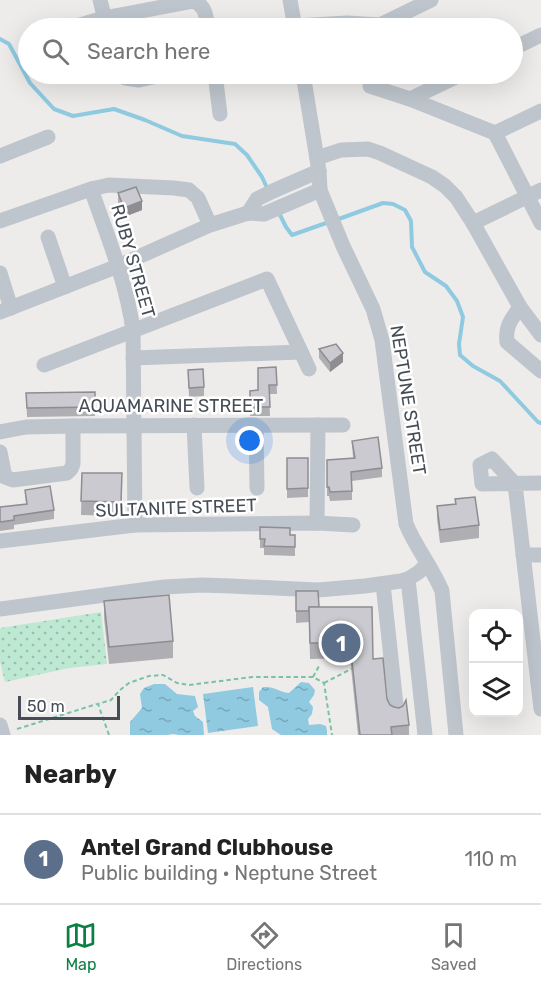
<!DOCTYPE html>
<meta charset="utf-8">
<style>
:root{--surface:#fff;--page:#f6f6f6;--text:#222;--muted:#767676;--line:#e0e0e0;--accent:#0b8043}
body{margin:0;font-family:Rubik,sans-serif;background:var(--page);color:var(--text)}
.controls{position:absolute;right:18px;bottom:18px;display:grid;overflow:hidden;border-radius:12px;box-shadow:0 6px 24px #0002}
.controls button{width:54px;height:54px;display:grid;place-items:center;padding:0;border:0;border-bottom:2px solid var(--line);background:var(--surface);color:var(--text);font:30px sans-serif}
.scale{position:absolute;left:18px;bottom:15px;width:102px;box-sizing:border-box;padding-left:6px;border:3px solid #464d56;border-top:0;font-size:16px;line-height:21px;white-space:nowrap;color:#464d56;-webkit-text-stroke:4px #fff;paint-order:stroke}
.you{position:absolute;left:250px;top:441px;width:21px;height:21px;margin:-15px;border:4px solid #fff;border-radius:50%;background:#1a73e8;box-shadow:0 0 0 9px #1a73e833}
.badge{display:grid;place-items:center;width:39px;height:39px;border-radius:50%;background:var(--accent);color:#fff;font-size:20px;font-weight:700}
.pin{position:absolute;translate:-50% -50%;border:3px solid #fff;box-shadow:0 2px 6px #0006}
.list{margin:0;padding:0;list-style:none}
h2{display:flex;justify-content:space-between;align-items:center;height:78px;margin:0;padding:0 24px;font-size:26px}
h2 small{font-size:20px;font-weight:400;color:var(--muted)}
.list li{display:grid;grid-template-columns:39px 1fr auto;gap:18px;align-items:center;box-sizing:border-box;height:90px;padding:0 24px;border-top:2px solid var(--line)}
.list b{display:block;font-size:22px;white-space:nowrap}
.list p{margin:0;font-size:20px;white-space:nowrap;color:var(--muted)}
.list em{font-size:20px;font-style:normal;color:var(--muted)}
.icon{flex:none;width:33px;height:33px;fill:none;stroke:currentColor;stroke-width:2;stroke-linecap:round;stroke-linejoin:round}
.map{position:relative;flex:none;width:541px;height:735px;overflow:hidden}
.search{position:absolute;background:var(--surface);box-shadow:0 6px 24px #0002;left:18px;right:18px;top:18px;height:66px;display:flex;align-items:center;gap:15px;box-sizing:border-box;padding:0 21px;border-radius:33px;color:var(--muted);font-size:22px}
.sheet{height:168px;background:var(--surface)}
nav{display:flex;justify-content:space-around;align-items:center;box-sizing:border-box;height:84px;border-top:2px solid var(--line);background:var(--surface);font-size:16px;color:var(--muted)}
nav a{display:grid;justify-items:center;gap:3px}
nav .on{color:var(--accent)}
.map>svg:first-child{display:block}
.grass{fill:url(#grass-dots)}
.water{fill:url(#water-ripples)}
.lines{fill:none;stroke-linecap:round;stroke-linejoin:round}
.stream{stroke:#8fcae1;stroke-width:4}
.path{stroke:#7ac2a4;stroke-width:2;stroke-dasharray:4.5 3;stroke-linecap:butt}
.minor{stroke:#bec5cc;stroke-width:15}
.wall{fill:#aeaeb3}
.shaded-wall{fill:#8d8d92}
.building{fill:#cacad0;stroke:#8d8d92;stroke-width:1.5}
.labels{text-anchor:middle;stroke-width:5;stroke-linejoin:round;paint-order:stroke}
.street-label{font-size:18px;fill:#464d56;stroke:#fff}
</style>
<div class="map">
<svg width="541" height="735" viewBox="0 0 541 735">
<defs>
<pattern id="grass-dots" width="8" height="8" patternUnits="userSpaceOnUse" patternTransform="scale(1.5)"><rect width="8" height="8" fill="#bde8d1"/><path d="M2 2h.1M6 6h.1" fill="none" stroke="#9bbeac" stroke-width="1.8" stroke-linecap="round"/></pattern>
<pattern id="water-ripples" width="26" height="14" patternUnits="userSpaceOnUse" patternTransform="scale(1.5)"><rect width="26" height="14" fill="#8fcae1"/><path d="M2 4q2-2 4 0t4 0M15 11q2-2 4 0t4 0" fill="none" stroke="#77a6b9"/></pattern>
</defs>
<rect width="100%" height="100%" fill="#eeeceb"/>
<!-- grass -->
<polygon class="grass" points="101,612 107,664 69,668 5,682 0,662 0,628"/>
<!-- water -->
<g class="water">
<path d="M301 682 309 683 315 690 314 695 309 702 313 707 312 714 308 719 309 725 320 724 326 726 327 731V735H281L272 729 268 707 259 700V692L263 687C275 686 279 692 289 693Z"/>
<polygon points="154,684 165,684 177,694 195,696 198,707 193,711 195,716 203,722 204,735 179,735 173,734 167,735 130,735 130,722 142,708 140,694 144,688"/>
<polygon points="253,687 258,726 208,733 203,694"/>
</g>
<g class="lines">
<!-- stream -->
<g class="stream">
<polyline points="0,39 9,44 30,83 54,109 73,116 114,109 145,120 182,136 235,144 247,155 262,177 268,190"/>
<polyline points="279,213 286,227 292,235 329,222"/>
<polyline points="336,220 383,203 393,204 405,210 411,221 412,247 425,272 446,286 457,301 463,317 459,344 460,355 473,366 500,381 538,422 541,423"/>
</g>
<!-- path -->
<g class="path">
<polyline points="313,677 319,666"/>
<polyline points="324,683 353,668"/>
<polyline points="17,729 97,704"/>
<polyline points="109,735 98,704 111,700 120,690 129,683 149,676 163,675 177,683 189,685 252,677 313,677 324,683 332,735"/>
</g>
<!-- minor -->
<g class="minor">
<polyline points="100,0 107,28"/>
<polyline points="290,0 295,28"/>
<polyline points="295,26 347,23 380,25"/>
<path d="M70 28 104 18 194 1C206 6 206 17 208 28"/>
<polyline points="375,28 380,25 431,0"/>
<polyline points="512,49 541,35"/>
<polyline points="122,74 125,78 139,80 167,74"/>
<polyline points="215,74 220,114"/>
<path d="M303 74 319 171 320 190 343 246 373 309 382 340 406 524C416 548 432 567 442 591L456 735"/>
<polyline points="370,86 410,99 495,133 541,223"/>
<polyline points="410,99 462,74"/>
<polyline points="495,133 541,111"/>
<polyline points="0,156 48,137"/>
<polyline points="317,158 341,150 368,149 380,153 432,177 445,186 456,197 473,223 520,307 541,335"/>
<path d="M91 189C107 235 127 283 133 331L135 525"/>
<polyline points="248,213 257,199 273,191 319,171"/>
<polyline points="0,221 91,189 109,185 174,188 189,190 198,198 210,225"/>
<polyline points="473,223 541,190"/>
<polyline points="48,237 65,287"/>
<polyline points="0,273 11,308"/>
<path d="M520 307C511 320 505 326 507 342L541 371"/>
<polyline points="0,312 118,266 210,225 248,213 264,214 320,190"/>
<polyline points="133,358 301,352"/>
<polyline points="44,365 267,279 309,369"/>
<polyline points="194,425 197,488"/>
<polyline points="256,425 257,488"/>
<polyline points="0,432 26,427 73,426 343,425"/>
<polyline points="0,452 5,477 13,480 67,473 71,469 73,464 73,426"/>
<polyline points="541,483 482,484 480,465 492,459 515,484 541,709"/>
<polyline points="317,523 318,425"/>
<polyline points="0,541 135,525 317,523 353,525"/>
<polyline points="523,555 541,555"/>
<polyline points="408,579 425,735"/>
<polyline points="383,584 397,714"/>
<polyline points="0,609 164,587 202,585 231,586 318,590 365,586 401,581 408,579 419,572 427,564"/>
<polyline points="0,725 3,735"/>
</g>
</g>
<!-- wall -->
<g class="wall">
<polygon points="118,193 142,210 124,217 118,202"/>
<polygon points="319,349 343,362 330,372 319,358"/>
<polygon points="276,367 277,394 269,394 270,416 250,416 250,391 258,390"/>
<polygon points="188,370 204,387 204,396 189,397"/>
<polygon points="95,392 95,416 27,417 26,393"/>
<polygon points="352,441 382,468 382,477 352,481 352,500 330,501 329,496 327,496 327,460 353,459"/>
<polygon points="287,458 308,458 308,497 287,498"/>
<polygon points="82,473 122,473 121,516 81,515"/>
<polygon points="25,490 54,510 54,519 14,525 14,529 0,531 0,507 26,504"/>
<polygon points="455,499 479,525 479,538 440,543 437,519 437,506 455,504"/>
<polygon points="260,527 290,535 295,535 295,556 264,555 264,548 260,548"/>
<polygon points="296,591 319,607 373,659 390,705 409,725 409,735 358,735 350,658 310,659 309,622 296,623"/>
<polygon points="104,601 173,641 173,658 109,664 104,618"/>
</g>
<!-- shaded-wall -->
<g class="shaded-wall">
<polygon points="142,201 142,210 124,217 124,208"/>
<polygon points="343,353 343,362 330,372 330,363"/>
</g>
<!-- building -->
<g class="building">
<polygon points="136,187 142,201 124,208 118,193"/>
<polygon points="336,344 343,353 330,363 319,349"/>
<polygon points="276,367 277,385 269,385 270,407 250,407 250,391 258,390 258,368"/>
<polygon points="203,369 204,387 189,388 188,370"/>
<polygon points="95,392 95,407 27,408 26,393"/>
<polygon points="378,437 382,468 351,472 352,491 330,492 329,487 327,487 327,460 355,458 352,441"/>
<polygon points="287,458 308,458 308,488 287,489"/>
<polygon points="82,473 122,473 121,502 81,501"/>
<polygon points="50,486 54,510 14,516 14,520 0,522 0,507 27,504 25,490"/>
<polygon points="475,497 479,525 440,530 437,506 456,504 455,499"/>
<polygon points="260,527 290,528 290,535 295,535 295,547 264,546 265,539 260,539"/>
<polygon points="296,591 318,591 319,607 309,607 309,611 296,611"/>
<polygon points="169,595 173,641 109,647 104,601"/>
<polygon points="309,607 372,607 373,659 383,658 387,699 390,705 394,707 399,708 403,706 406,700 409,725 391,727 392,735 360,735 350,643 310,643"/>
</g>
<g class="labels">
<!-- street labels -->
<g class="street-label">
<text transform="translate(133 261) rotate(74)" y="6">RUBY STREET</text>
<text transform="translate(408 400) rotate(81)" y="6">NEPTUNE STREET</text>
<text x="171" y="412">AQUAMARINE STREET</text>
<text transform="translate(176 508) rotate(-2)" y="6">SULTANITE STREET</text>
</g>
</g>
</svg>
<div class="controls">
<button><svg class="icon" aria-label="locate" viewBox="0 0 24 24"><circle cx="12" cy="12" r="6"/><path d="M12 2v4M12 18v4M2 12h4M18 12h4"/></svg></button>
<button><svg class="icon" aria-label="layers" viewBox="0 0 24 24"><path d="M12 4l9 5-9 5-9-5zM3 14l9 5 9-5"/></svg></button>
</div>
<div class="scale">50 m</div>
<div class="you"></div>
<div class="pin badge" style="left:341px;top:643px;background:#5c6f8a">1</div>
<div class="search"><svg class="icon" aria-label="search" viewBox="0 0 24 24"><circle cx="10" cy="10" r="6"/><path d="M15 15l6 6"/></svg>Search here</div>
</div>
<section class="sheet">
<h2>Nearby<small></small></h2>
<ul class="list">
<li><span class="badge" style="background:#5c6f8a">1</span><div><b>Antel Grand Clubhouse</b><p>Public building · Neptune Street</p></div><em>110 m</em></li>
</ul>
</section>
<nav>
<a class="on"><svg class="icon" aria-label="map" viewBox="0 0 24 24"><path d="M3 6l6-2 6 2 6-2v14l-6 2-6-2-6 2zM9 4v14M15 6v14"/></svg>Map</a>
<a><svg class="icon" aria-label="directions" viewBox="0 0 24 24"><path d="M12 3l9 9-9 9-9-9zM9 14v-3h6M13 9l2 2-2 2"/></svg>Directions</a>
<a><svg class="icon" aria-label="saved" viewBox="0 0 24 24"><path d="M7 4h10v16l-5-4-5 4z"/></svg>Saved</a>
</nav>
